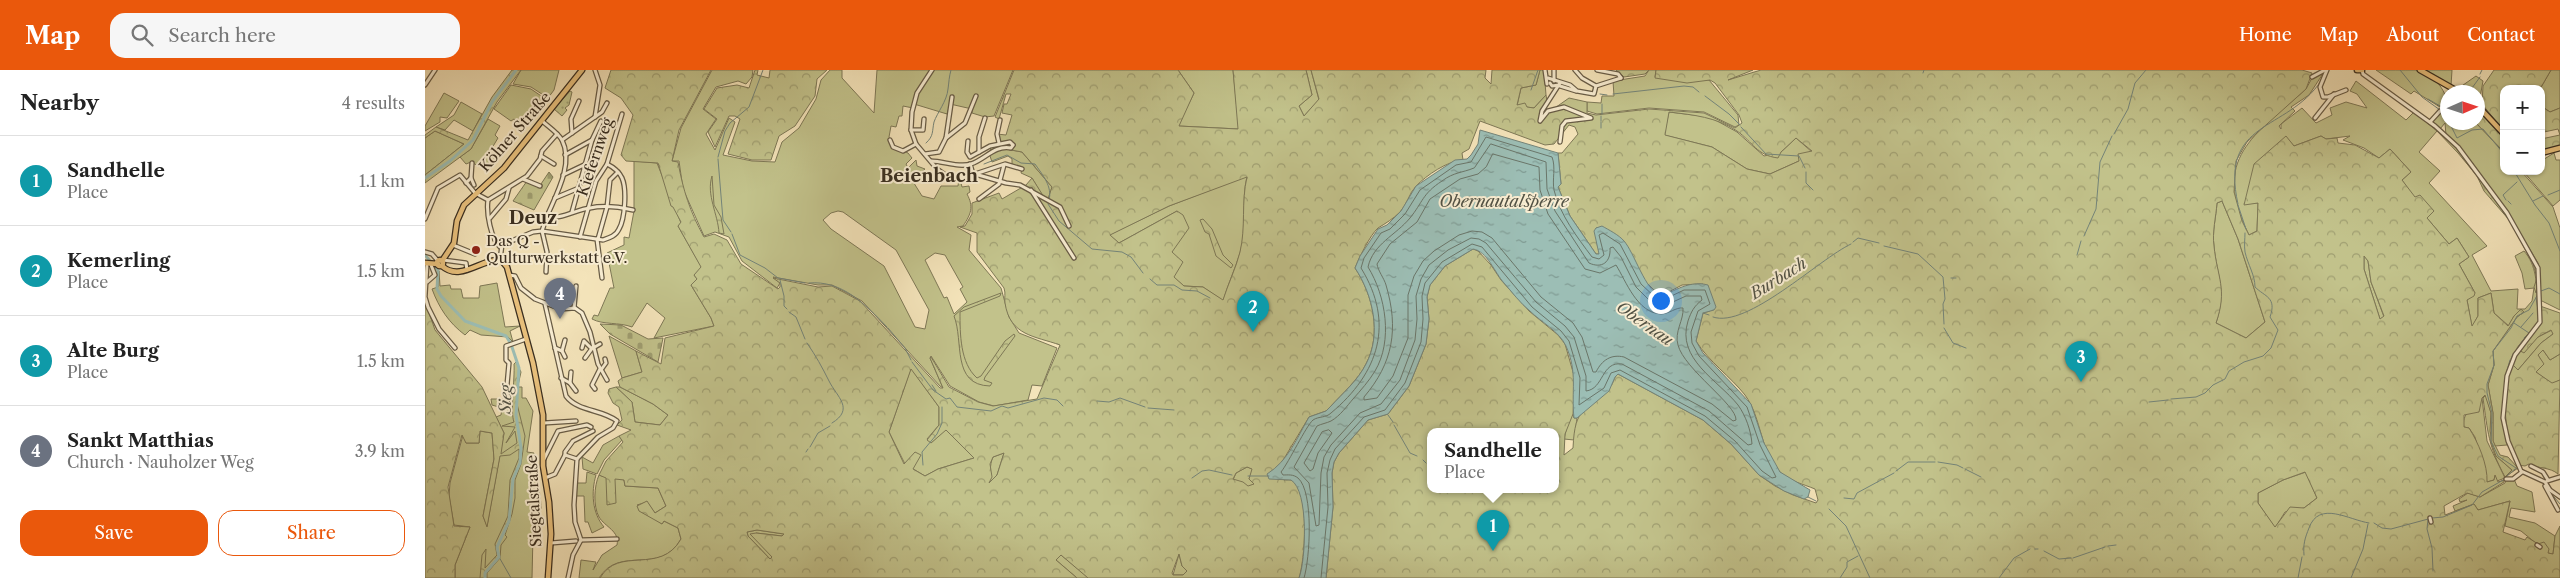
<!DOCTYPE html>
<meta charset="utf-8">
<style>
:root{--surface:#fff;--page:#f6f6f6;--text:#222;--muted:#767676;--line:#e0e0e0;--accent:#ea580c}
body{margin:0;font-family:"Libre Caslon Text",serif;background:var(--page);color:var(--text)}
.controls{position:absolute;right:15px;top:15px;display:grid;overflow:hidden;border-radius:10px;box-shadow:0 1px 4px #0004}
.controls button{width:45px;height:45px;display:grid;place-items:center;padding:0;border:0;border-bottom:1px solid var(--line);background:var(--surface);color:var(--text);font:25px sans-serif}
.compass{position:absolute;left:2015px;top:15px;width:45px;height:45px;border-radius:50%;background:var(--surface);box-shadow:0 1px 4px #0004;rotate:87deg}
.you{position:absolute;left:1235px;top:230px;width:18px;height:18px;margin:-12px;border:4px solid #fff;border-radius:50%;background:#1a73e8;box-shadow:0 0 0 8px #1a73e833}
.badge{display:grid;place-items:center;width:32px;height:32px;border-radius:50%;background:var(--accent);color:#fff;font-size:16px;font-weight:700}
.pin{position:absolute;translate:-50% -41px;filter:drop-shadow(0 1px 2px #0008)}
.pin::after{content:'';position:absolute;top:26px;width:18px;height:15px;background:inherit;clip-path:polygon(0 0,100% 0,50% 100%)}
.popup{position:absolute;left:1002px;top:358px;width:132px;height:65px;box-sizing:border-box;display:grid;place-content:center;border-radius:10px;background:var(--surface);filter:drop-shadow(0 1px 4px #0005);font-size:16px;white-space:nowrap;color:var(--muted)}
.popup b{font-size:19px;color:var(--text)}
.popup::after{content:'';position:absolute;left:50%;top:100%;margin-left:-10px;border:10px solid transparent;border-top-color:var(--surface)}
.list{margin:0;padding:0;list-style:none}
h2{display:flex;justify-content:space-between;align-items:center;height:65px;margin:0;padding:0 20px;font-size:21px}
h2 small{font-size:16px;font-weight:400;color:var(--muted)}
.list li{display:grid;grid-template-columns:32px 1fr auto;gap:15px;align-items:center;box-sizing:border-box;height:90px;padding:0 20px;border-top:1px solid var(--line)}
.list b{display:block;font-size:19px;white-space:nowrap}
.list p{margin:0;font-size:16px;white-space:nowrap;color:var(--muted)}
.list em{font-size:16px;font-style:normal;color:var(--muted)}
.actions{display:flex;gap:10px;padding:15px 20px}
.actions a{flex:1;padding:11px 0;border:1px solid var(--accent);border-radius:15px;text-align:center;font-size:18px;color:var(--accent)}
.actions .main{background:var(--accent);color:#fff}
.icon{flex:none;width:28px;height:28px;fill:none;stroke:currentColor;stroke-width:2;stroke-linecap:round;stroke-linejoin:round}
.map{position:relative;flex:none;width:2135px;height:508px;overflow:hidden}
header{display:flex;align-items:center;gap:30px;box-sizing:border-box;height:70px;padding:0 25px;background:var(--accent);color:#fff}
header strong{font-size:24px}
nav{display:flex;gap:28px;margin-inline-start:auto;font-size:18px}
.search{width:350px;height:45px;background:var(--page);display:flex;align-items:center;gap:12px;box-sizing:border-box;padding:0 18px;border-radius:15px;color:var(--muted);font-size:19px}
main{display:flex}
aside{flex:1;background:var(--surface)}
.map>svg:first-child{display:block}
.grass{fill:#c2c28b;stroke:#7e7856;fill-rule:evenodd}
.forest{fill:url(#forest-crowns);stroke:#7e7856;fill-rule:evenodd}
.cemetery{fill:url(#cemetery-stones);stroke:#7e7856}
.park{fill:url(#park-dots);stroke:#7e7856}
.water{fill:url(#water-ripples);stroke:#748479}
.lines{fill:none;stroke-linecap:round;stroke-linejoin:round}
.shore{stroke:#6a766a;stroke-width:1}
.stream{stroke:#748479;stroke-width:1}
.river{stroke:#9cbeb5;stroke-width:3}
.minor-casing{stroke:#685c46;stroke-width:5.5}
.major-casing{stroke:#392e20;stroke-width:7}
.minor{stroke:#f8edd2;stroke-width:3}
.major{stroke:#eac27d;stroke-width:4.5}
.poi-dot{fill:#8f2418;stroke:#f8edd2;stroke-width:2}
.labels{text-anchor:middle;stroke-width:4;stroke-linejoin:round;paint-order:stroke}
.street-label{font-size:15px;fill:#392e20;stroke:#f8edd2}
.poi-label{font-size:15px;fill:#392e20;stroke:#f8edd2;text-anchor:start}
.water-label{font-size:16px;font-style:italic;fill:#525245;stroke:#f8edd2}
.quarter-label{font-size:18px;font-weight:bold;fill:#392e20;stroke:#f8edd2}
</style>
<header>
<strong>Map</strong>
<div class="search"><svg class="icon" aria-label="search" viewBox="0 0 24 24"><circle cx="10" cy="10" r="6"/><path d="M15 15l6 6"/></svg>Search here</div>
<nav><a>Home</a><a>Map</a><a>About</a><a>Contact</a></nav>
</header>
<main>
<aside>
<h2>Nearby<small>4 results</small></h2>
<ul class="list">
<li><span class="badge" style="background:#0f9aa8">1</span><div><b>Sandhelle</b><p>Place</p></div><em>1.1 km</em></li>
<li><span class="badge" style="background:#0f9aa8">2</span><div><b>Kemerling</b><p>Place</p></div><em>1.5 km</em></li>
<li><span class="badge" style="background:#0f9aa8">3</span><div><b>Alte Burg</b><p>Place</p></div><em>1.5 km</em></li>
<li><span class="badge" style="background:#6b7280">4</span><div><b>Sankt Matthias</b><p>Church · Nauholzer Weg</p></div><em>3.9 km</em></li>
</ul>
<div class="actions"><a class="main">Save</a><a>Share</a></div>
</aside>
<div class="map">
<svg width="2135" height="508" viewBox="0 0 2135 508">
<defs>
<pattern id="forest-crowns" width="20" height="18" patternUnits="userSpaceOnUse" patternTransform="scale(1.25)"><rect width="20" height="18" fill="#c2c28b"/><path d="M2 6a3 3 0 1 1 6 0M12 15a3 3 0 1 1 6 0" fill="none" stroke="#9f9e71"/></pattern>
<pattern id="cemetery-stones" width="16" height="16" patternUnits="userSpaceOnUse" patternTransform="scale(1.25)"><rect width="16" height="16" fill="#c2c28b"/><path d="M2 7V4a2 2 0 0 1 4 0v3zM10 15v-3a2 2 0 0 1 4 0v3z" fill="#9f9e71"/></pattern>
<pattern id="park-dots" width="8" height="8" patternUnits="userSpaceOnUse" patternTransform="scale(1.25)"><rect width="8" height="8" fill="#c2c28b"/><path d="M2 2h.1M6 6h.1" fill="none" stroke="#9f9e71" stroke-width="1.8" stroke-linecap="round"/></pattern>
<pattern id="water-ripples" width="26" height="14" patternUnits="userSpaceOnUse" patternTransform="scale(1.25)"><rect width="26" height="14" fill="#9cbeb5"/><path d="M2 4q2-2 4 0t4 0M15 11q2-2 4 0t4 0" fill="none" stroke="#809b93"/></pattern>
</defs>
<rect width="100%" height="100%" fill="#f4e4ba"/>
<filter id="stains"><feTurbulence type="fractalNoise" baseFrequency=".004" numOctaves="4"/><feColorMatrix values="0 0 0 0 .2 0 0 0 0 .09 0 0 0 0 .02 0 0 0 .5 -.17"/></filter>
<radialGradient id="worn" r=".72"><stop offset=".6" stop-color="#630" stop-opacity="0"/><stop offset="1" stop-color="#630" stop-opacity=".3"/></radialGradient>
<!-- grass -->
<g class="grass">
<polygon points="96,0 134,0 129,20 123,28 106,17 88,14"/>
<path d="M287 0H328L327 7 321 14 313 11 291 17 278 39 291 49 281 64 290 80 304 48 310 52 298 85 327 91 350 92 357 72 374 58 391 29 396 10 405 0H417V8L449 43 452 0H588L569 46 560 47 547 43V39L525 34 522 44 489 34 488 38 478 36 477 46H474L471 57 466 56 464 67 468 76 483 83 487 88 481 94 483 98 491 90 492 96 500 99 487 110 497 126 509 129 516 116H533L534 109 539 108 536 113 537 117 544 116 545 122 542 124C549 137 546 144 538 156L532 157 546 165 544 180 576 218 584 247 594 263 632 278 617 316 607 315 603 330 569 336 554 332 525 316 506 286 505 288 518 318 515 316 437 231 407 215H393L348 207 355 213 352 218 317 191 304 167 290 162 279 166 258 119 254 91H247L256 58ZM413 141 418 142 471 180 504 240 500 259 490 257 459 196 406 159 398 150 406 143ZM510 183 520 185 538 217 535 219 542 232 529 244 522 227 519 228 500 190Z"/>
<polygon points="753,0 808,0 814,59 753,56 769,23"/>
<polygon points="881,0 886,0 894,30 879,46 874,36 887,25"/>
<polygon points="1115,0 1119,0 1121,25 1109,38 1092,36 1096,18 1111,15"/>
<polygon points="1224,0 1231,0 1230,7 1284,10 1313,45 1314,55 1310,57 1279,42 1224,38 1172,44 1162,41 1162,32 1176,33 1177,26 1189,26 1188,11 1220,6"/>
<path d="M1951 0C1963 0 1978 0 1990 0 2006 2 2022 19 2022 35L2019 32 2015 37 1989 21 1986 24Z"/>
<polygon points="2126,0 2135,0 2135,38 2125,42 2116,36 2115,19"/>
<path d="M1899 2 1884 25 1866 37 1870 41 1854 56 1856 59V54L1877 38 1891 53 1907 45 1905 38 1921 32 1942 38 1932 24 1925 21 1931 11 1981 50 1989 42 2012 61 1994 82 2015 101 2004 113 2062 176 2047 185 2066 221 2093 219 2092 239H2100L2107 231 2109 218 2100 219 2097 203 2090 186 2099 181C2112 196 2111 213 2113 232 2113 238 2116 246 2114 252 2112 258 2097 270 2092 278L2097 282 2113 267 2127 260 2128 264 2116 273 2093 300 2086 294 2082 375 2070 376 2068 371V343L2063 315 2069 295 2068 281 2092 247 2099 242 2096 240 2089 246 2084 256 2069 243 2066 223 2053 228V246L2047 257 2042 230 2050 223 2034 194 2044 187 2032 168 2024 174 2002 148 1977 110 1986 102 1965 79 1954 88 1939 78 1918 70 1925 66 1901 69 1896 66 1869 76 1861 67 1819 134 1833 133 1832 161 1824 165C1785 88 1829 66 1881 19L1887 8Z"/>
<polygon points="2051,6 2058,11 2054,33 2052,22 2036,22 2031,20"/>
<polygon points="86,15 106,19 122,30 99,58 89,49 86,51 69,39"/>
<polygon points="19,23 34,31 22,48 15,47 15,52 0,61 0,56"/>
<polygon points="36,32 57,44 48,61 29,50 20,60 11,57 29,45"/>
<polygon points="2022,38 2022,52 2051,53 2079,82 2079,101 2096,101 2128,137 2135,158 2135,240 2115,230 2115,204 2113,193 2082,141 2046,91 2021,65 2020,53 2015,59 2007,52 2016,41 2019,43"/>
<polygon points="1244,42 1285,47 1312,62 1339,86 1356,82 1371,68 1387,82 1374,91 1345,104 1322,99 1287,77 1239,65"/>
<polygon points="63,49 75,56 70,65 73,68 64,83 70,89 61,100 46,92 41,94 35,87 46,79"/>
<polygon points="10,61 39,74 0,105 0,68"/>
<polygon points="581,79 597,82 627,117 622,133 607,108 596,103 597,99 587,96 587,89 583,86 567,92 565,86 566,81"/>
<polygon points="2129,83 2131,90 2135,90 2135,130 2128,136 2098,101 2116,101 2116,91"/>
<path d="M209 91 232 93 256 153 253 156 277 198 269 205 272 209 266 215 286 248 289 256 229 268 240 248 222 233 207 257C194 252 178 255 167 249L169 245 173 246 185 218H189L182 183 199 175V167L204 168 209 141Z"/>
<path d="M822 106C816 132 822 158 815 183 810 199 803 214 798 231L778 217 759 216 748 207 747 183 752 141 694 173 684 165 744 136Z"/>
<path d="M1797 131 1813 169 1840 252 1821 268 1791 253C1802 219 1792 208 1789 176 1787 162 1791 147 1792 133Z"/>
<polygon points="1939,185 1943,191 1946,212 1959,247 1955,249 1939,199"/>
<path d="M14 201 15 216 25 215 26 219H36L38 228H54L55 216 72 213 80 257 95 256 85 261 88 272 83 267 56 265 45 260 40 265C24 253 14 238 7 219L13 217Z"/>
<polygon points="184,266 211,281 217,302 197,308"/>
<polygon points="2118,280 2125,290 2135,284 2135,310 2127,314 2111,302 2118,294 2113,285"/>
<polygon points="486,298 514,337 514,355 502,369 506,373 521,359 549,388 513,399 500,406 480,394 464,362"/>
<path d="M92 317H97V328H101L108 341 102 382 109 383C108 402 116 419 116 439L112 441 108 465 107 508H30V495L45 457 29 455 24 426 25 413 38 365 41 373H54L55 361 67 363 69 389 58 446 62 456 79 363 71 347 76 345 77 338 67 335 66 329H84V335L92 334Z"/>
<polygon points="191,317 195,317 228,334 243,345 235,355 210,352 207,332"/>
<path d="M2061 325 2066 343 2065 361 2071 386 2087 400 2080 407C2063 375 2063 363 2058 328Z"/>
<path d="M2057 328 2062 371 2080 408 2072 411 2070 406 2069 410 2062 412 2050 367 2044 358 2039 357C2036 344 2048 338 2057 328Z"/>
<polygon points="1148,344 1149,348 1152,348 1149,370 1139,369 1143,352"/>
<polygon points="194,366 197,370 179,390 172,404 158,399 157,387 168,393 178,375"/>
<path d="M579 383 572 405 564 414C566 404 564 396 568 387Z"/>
<polygon points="822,397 828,399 824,409 829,414 823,417 808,410 811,403"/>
<path d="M162 402 171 405C166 422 167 443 179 457L167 463 163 452H160L159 426H151L150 413H161Z"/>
<polygon points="1881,402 1892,428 1879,438 1860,442 1850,458 1833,433 1833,423 1858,410"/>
<path d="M174 405C183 409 190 406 199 410L200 416 233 418 241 436 230 443 222 432 212 435 237 454 239 451 253 458 256 469C235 507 195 474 174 508H154L156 490 171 492 168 500 177 485 192 475C195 461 180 457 174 447 168 436 169 416 174 405Z"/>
<polygon points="2081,409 2089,409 2092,416 2107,422 2110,442 2086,438 2084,447 2110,453 2130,466 2128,484 2123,483 2096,461 2080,456 2085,431 2053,440 2049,434 2030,441 2028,436 2042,430 2035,432 2034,429 2043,423 2055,427 2080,413"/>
<polygon points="332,460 359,464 357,466 331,463 353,492 345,489 323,466 322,462"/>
<polygon points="754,484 757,496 763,501 758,505 748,505"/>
<polygon points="636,485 663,507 663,508 652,508 631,490"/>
</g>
<!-- forest -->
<g class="forest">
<polygon points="87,0 96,0 72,32 46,79 0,113 0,105 39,74 10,61 0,68 0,65 11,57 43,70 67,27"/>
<path d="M186 0H286L254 60 247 91 253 92C258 120 265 142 279 167L289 164 302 170 316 194 353 219 355 217V213L348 208 393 217 407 216 435 231 515 318H518L505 288 506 287 524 317 553 332 568 336 612 329 635 275C610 266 585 266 580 233 579 227 581 224 579 218L552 182V163L535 157 540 156 547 144V133L574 123 577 129 601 115 607 108 622 132 627 117 597 82 581 79 566 81 565 76 572 73V64L581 65 587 45 577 43 579 34H582L586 24H581L574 49 570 47 589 0H753L769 23 754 56 813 59 808 0H881L887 25 874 36 879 46 894 29 886 0H1061L1060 8 1066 14 1067 0H1115L1111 15 1096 18 1092 35 1100 33 1102 37 1109 38 1121 25 1122 31 1116 42 1127 40 1144 28 1162 32V43L1171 45 1224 39 1279 43 1310 58 1317 53 1314 45 1290 13 1285 10 1262 13 1230 8 1231 0H1328L1303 10 1336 0H1877L1887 3 1881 19 1822 72 1811 91 1809 122 1817 151 1824 165 1832 161 1833 133 1819 135 1829 94 1861 66 1869 76 1896 66 1901 69 1912 68 1913 73 1930 75 1954 88 1965 79 1986 102 1977 110 1990 127 1995 125 2009 141 2002 148 2024 174 2032 168 2044 187 2034 194 2050 223 2049 226 2042 230 2047 256 2053 246V228L2066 223 2069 243 2083 256 2089 246 2096 239 2099 242 2092 247 2068 281 2069 295 2063 315 2068 343V371L2075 385 2083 387 2093 398 2080 407 2087 400 2071 386 2066 372V343L2060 325 2057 328 2054 342 2039 345V357L2044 358C2053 372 2063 395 2062 412L2069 410 2070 405 2073 412 2079 410V412L2055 427 2042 423 2019 436 2020 445 2049 434 2053 440 2085 431 2078 462 2100 470 2102 467 2113 474 2119 472 2124 479 2123 483 2128 484 2130 466 2135 456V508H901L908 437 907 403 909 392 914 383 943 350 963 344 984 316 1001 274 1004 249 1002 227 1005 215 1020 196 1048 179 1053 181 1066 195 1076 210 1104 241 1133 265 1140 274 1150 309 1148 344 1140 364 1139 385 1148 378C1150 334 1160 345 1185 317 1189 313 1188 308 1193 304L1278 350 1306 374 1334 405 1350 416 1368 425 1391 433 1393 430 1390 419C1378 414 1364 411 1355 402 1335 382 1337 348 1320 325 1305 306 1284 292 1271 271L1278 243 1285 241 1278 214 1257 215 1238 225 1233 224 1220 211 1199 171 1177 157 1171 158 1175 184H1171L1145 146 1133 117 1136 114 1133 83H1137L1153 64 1150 57 1144 55 1129 74 1120 75 1055 51 1044 79 1037 83 1038 90C1022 91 1002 105 991 116 984 123 982 135 975 142 968 149 961 153 953 158 945 165 934 188 930 198 948 225 957 264 941 294 933 310 918 323 906 336L901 341 884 347 854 397 859 410C863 410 867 409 870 412 884 427 880 490 874 508H663L636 485 631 490 652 508H175C194 475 235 506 256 469L253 458 239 451 237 454 214 441 212 436 222 431 230 443 241 436 233 418 200 416 199 410 190 409 191 433 182 435 181 408 174 405 181 391 198 372 194 366 206 360 192 355 197 350 194 337 188 333 183 323 184 319 191 317 207 332 210 352 235 355 243 345 228 334 195 317 193 311 197 308 217 302 211 281 236 294 240 268 289 256 286 248 266 215 272 209 269 205 276 197 253 156 256 152 248 137 246 136 233 93 201 91 196 85 208 45 196 28 180 18ZM1244 42C1269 45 1291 47 1312 61 1329 73 1331 85 1353 88L1356 82 1371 68 1387 81 1373 84 1374 91 1345 104 1322 99 1287 77 1240 65ZM822 107C816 132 821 157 815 182 811 198 803 214 798 230L778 217 759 216 749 207 758 192 747 182 764 158 758 145 752 141 694 173 685 165 744 136ZM1797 131 1813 169 1840 252 1821 268 1791 253C1803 219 1792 207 1789 176 1787 162 1791 147 1792 133ZM1939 186 1943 191 1946 212 1959 246 1955 249 1939 199ZM486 299 514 337V355L502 370 506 373 521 360 549 388 513 399 500 406 488 399 496 385 490 382 479 394 464 362ZM1006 362H1130V420H1006ZM579 383 572 405 564 413 567 407 565 394 568 387ZM822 397 827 399 824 409 829 414 823 416 818 412 808 409 811 403ZM1880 402 1892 428 1879 438 1865 437 1850 457 1833 433V423L1858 410ZM332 460 359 464 357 466 331 463 325 464 347 487 345 489 323 466 322 462ZM754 484 757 496 762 501 758 505H748L747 503Z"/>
<polygon points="330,0 333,0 332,5 344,8 345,0 402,0 392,9 390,26 370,56 354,66 346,90 327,90 303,84 315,49 310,46 304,46 290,77 283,62 292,49 279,39 292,18 312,15 324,18"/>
<polygon points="1191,0 1224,0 1220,4 1199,7"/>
<polygon points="2001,0 2027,0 2026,16"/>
<polygon points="2069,0 2126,0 2115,19 2079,19 2079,61 2057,34 2058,16"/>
<polygon points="2116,36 2125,42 2135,38 2135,77 2116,81 2116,69 2135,65 2133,59 2119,62 2116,68"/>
<polygon points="2053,37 2079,68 2079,82 2051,53"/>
<path d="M2012 61C2034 75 2047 98 2062 119 2076 139 2127 197 2111 223L2109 217 2112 208 2108 194 2085 151 2059 121 2052 106 2033 83Z"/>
<path d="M287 106 289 135 296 147 299 164 294 163C293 144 281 125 287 106Z"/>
<polygon points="778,149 787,159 798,185 808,195 806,198 791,186 784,164 780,162 775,150"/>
<path d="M576 223 575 226 535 242C535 264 535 293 552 308L556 306 580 271 589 264 590 266 560 307 559 310 567 313 565 316C526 315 539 271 529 246L539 237Z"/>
<path d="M0 231 10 260 57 317 79 363 76 384 92 373 90 361 81 373 90 357 77 356 89 352C85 342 90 309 89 294L91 292 96 302 92 320V334L100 366 96 394 90 410V428L87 444 80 465 82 467 76 475 75 488 62 503V508H55L57 485 61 479 60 498 72 485 70 474 83 446 85 410 94 388V379L85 385 75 386 62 457 58 446 69 389 67 363 55 361 54 373H41L37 365 23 417 29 456 45 457 30 495V508H0Z"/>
<path d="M2115 236 2135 243V284L2125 290 2118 280 2113 285 2119 294 2111 302 2127 313 2135 310 2133 404C2125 397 2114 399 2104 394L2100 396 2093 395C2078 361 2077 329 2086 293L2093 300 2116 273 2128 264 2126 260 2113 267 2099 283 2094 280 2116 254Z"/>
</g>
<!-- cemetery -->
<g class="cemetery">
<polygon points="124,102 128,107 109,140 88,131 102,111 114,117"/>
<polygon points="175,254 196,255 223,269 238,268 233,292 185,264"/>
</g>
<!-- park -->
<polygon class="park" points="145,21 147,22 144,35 140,38 142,40 137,46 129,39"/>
<!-- water -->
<path class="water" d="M1055 60 1133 83 1136 114 1133 117 1145 146 1171 184H1174L1169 161 1171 158 1177 156C1184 160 1194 165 1199 171 1209 182 1221 222 1235 225 1244 226 1261 209 1283 215L1291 237 1289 240 1278 243 1271 271 1278 283 1326 334 1339 373 1355 402 1385 420 1383 427 1379 429 1359 421 1334 405 1306 374 1278 350 1193 304 1190 307 1184 321 1152 348H1149C1146 321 1153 303 1141 276 1134 261 1116 252 1105 241 1095 233 1087 222 1079 213 1070 203 1062 181 1048 179L1020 196 1005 215 1002 227 1004 249 1001 274 984 316 963 344 943 350 914 383 909 392 907 403 908 437 901 508H874C881 490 884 421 866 410L844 409 842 404C863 391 872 368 884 347L901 341 906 336C918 323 933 310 941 294 957 264 948 225 930 198L935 186 953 159 962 155 976 141 991 116 1030 90 1042 89 1046 85 1053 74Z"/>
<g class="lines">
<!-- shore -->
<g class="shore">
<path d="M1066 74 1121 92 1122 119 1130 141 1164 193C1177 199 1186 192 1185 178L1188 177 1196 187 1211 217 1227 233 1239 236 1261 226H1276L1277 230C1269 236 1266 242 1263 251 1251 289 1293 310 1313 335 1321 346 1326 361 1327 374L1323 375 1284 341 1197 294C1176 291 1179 319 1161 321V306L1149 267 1140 256 1111 232 1061 173 1054 169 1046 168 1023 180 1004 195 996 209 991 226 992 249 990 270 975 310 956 334 935 343 906 375 899 387 896 403 894 455 891 456 884 413 869 397 892 356C896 354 902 353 906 351 915 346 922 336 928 329 936 320 944 311 950 301 968 271 961 226 943 197 948 174 971 165 985 148 998 132 997 124 1017 111 1029 102 1037 103 1049 98Z"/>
<path d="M1068 84 1114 97 1115 120 1123 144 1160 199 1175 203 1191 195C1201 211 1212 243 1236 244 1244 244 1251 237 1258 238 1259 250 1249 262 1253 275 1259 299 1312 335 1311 350L1308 351 1287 334 1199 287C1186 284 1177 290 1171 302H1168L1157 267 1148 253 1116 227 1067 168 1057 162 1047 161 1034 165 1009 181 998 191 989 206 983 225V268L968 306 952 328 939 330V327C968 293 974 259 961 215 959 208 953 201 952 194L965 174 992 152 1005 129 1035 109 1053 104 1061 97Z"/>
<polygon points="904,360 907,363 893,383 888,399 885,401 879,393 897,362"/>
<path d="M879 508C885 489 889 422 873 408 868 404 863 405 858 405L856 402C864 392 881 356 888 350 894 346 901 348 906 343 954 303 970 253 936 198L939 188 956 163 965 159 980 144 995 120 1031 95 1046 92 1061 67 1127 87C1131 97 1127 110 1129 120 1135 145 1152 167 1167 187L1174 189 1179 185 1174 165 1178 163 1195 174 1216 214 1231 228 1240 229 1259 220H1280L1285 234 1273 241 1266 262 1267 273 1274 286 1322 337 1335 375 1351 407 1347 408 1337 401 1310 371 1280 346 1195 300 1186 303 1179 318 1154 335 1155 308 1144 271 1136 261 1107 237 1057 177 1047 174 1017 192 1000 213 997 226 998 249 996 272 980 313 960 340 939 347 910 379 905 390 902 403 903 437 896 508"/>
</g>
<!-- stream -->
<g class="stream">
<polyline points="1975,0 1997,27 2015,40"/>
<polyline points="1498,3 1499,0"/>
<polyline points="2055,4 2057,0"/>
<polyline points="1106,20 1113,0"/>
<polyline points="2039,22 2047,18 2055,7"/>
<polyline points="1175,24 1182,25"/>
<polyline points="1188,24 1259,16 1268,17 1274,22"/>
<polyline points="1280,26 1304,44 1315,55"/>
<polyline points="2003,29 2015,36 2022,36"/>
<polyline points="2018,43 2022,51"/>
<polyline points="1177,44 1177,34"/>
<polyline points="1176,51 1176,46"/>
<polyline points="1176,52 1176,58"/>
<polyline points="2024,52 2032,68 2047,60 2058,59 2079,84"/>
<polyline points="1316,57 1341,84 1374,86 1380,98"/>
<polyline points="1689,64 1703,39 1710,13 1721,0"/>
<path d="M501 73C509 66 507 61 509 52 512 43 522 31 523 19 524 12 524 7 526 0"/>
<polyline points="293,87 300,61 305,53 324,37 338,0"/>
<polyline points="293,89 298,150 306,162"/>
<path d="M559 94 582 85 596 93 610 94C617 104 628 117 624 130"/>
<polyline points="2089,101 2110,135 2124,153 2135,181"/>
<polyline points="1381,102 1381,113 1388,120"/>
<polyline points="2123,125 2135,120"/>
<polyline points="2081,130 2078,125 2092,112"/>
<polyline points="2083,131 2086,134"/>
<polyline points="2108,131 2118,126"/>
<polyline points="623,134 634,151 667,179 697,182 706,187 718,203"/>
<path d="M1813 134C1794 49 1861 63 1896 11"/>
<polyline points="1813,135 1821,159"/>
<polyline points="307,164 315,185 340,198 353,208 380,213"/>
<polyline points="1659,166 1671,139 1675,92 1687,66"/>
<polyline points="1428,172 1433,168 1454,173"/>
<polyline points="1459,176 1493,184 1518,207 1520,229 1518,234 1519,254"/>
<polyline points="1652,185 1656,171"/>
<polyline points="1526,208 1531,208"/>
<polyline points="725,209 732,215 749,215 757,220 772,221 785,228"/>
<polyline points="355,210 359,226 359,236 362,239"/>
<path d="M384 213C417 210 440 234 462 257"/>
<polyline points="2116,221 2124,218 2135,224"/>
<polyline points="2111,228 2113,240"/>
<polyline points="364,242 371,247 380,269"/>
<polyline points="1278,243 1284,245"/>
<path d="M1288 247C1322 259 1394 189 1426 174"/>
<polyline points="2089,253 2104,263 2099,268"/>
<polyline points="2096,257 2108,243"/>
<polyline points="463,258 480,278 486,290"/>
<polyline points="1519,258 1528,273 1541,278"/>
<path d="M382 273C391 286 397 297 404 311 412 327 430 339 407 353"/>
<polyline points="2089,283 2098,270"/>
<polyline points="2086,289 2088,284"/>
<polyline points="487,292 508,320 521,329 525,328 532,337 566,341 577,336 583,338 619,328 632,330 638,336"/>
<polyline points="2081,304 2085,290"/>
<polyline points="507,315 511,321"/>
<path d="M1746 329 1771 327 1780 323 1788 315 1800 309 1804 301 1819 292 1838 286 1846 278 1853 260 1845 247C1852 227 1840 227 1830 217 1830 205 1823 195 1820 182 1819 175 1820 169 1820 163"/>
<polyline points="672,331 684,332 695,328 720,337"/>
<polyline points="1724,332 1743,330"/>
<polyline points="723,338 749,340"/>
<polyline points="963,345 968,352"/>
<polyline points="969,355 985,383 992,386"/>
<polyline points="385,377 393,363 405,356"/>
<polyline points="381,382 383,379"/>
<polyline points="998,390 1001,393"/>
<polyline points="1513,392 1532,395 1538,398"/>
<polyline points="498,395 497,382 512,364 517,353 517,337"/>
<polyline points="1540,399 1556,407"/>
<polyline points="2094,400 2073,386 2066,371 2067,343 2062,323 2062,314 2069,295 2068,281 2086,258 2092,246 2104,240 2113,224"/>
<polyline points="1471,401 1483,392 1510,392"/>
<polyline points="823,406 844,406"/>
<polyline points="2111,406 2118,410"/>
<polyline points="2081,407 2090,399"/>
<polyline points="767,408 777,401 784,400 807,405"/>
<polyline points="2124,421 2135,434"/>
<polyline points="1383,427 1391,431"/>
<polyline points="1419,428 1429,429 1432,423 1469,403"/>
<polyline points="1404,439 1421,456 1445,508"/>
<polyline points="2003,449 2002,459 2007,478 2008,501"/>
<polyline points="1949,453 1957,458 1966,459 2007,448 2018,447 2047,435 2057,422 2080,409"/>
<polyline points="1683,476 1691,475"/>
<polyline points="1610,479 1613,479"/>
<polyline points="1619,481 1634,489 1646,488"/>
<path d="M1879 485C1878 474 1880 468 1884 458 1894 430 1924 450 1944 453"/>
<polyline points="74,487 86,508"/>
<polyline points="1648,488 1680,477"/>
<polyline points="1415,508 1422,497 1422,492 1433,486"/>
<polyline points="1574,508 1589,488 1605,479"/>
<polyline points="1873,508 1877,487"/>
<polyline points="1926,508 1938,479 1943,454"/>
</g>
<!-- river -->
<g class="river">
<polyline points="0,108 25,91 48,70 67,32 91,0"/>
<polyline points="0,185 13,200 12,219 16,226 40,251 81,266 86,274 94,298 91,345 96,378 95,393 88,409 84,451 72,477 74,487 60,503 60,508"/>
</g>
<!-- minor casing -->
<g class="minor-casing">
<g id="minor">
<polyline points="507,0 492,23 487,42 486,60 491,74 512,99 526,109 550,104 581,113 595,115 635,137 644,156"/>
<polyline points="1120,0 1122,14"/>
<polyline points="1129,0 1129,11"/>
<polyline points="1150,0 1157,8 1171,16"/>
<polyline points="1172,0 1193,4 1196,8"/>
<polyline points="1902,0 1895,17 1898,27 1903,27 1921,20"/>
<polyline points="1937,0 1938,4 2010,56 2033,77 2082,143 2113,198 2115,252 2090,285 2082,306 2078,348 2083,371 2096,401 2120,412 2125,420 2135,427"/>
<polyline points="1887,7 1900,0"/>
<polyline points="1123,8 1145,15 1152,21 1169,24 1171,16 1196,8"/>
<polyline points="1125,13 1127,16 1134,15"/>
<polyline points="0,15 10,0"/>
<polyline points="1135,16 1151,21"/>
<polyline points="170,47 175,15 170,0"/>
<polyline points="1890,48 1909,24"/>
<path d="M117 51C124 57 133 63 137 70 149 94 131 125 122 146"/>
<polyline points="2005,52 2015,41 2022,40"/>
<polyline points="486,60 498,60 499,49"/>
<polyline points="147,63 146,49 154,31"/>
<polyline points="521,68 527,27"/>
<polyline points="137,70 177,42 182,33"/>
<polyline points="465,70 468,77 478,81 491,74"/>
<polyline points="543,71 542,82 545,87 565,76 585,72 588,75"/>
<polyline points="1135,72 1137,56 1141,51 1166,48 1139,37 1123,41 1115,51 1117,41 1135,13"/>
<polyline points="574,73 572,64 575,50"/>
<polyline points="554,82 554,67 560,48"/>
<polyline points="500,84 514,82 521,68 540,53 551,26"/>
<polyline points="140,85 167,70"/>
<polyline points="116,86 129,94"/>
<path d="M506 91C519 91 533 98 546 94 561 89 569 75 586 78L588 75"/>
<polyline points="545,94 548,104"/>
<polyline points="550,104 580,94 597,99"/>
<polyline points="138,105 161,94"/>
<polyline points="46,108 49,115"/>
<polyline points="98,109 115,116"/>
<polyline points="41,113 46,108 47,93"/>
<polyline points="606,120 649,188"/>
<polyline points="130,128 154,118"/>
<polyline points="554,129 574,114 579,95"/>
<polyline points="63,130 102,106 115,89 117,81 132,64"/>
<polyline points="147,142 167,70 176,51"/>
<polyline points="65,148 81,129 84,118"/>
<path d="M0 149 13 118 35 105 50 123 63 130C61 143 66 169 75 177"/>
<polyline points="155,167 171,111 182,94 197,44"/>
<polyline points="172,169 177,208"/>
<polyline points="173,169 182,137 185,110 193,102"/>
<polyline points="28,175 50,184"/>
<polyline points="0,182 7,184 13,191"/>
<polyline points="18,190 41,193 42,200"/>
<path d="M75 190 77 175 108 162 117 161 122 146C134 151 152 139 165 138 179 135 194 137 208 140"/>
<polyline points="2,194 0,227 3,237 14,259 30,278"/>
<path d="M121 202 122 182 117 161 178 170C184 168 191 166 194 159 200 149 202 119 197 108 194 101 188 97 182 94"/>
<polyline points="84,205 90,206 96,218 110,229 136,239 150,238 157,243 165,262 173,294 182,310"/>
<polyline points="2,212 10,205 6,195"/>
<path d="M120 234 141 326C153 342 177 339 192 351L188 358 173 367 152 389"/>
<polyline points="149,238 151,216"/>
<polyline points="130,278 137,281 140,287"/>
<polyline points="157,278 159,271 166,278"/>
<polyline points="168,278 175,274"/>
<polyline points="137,281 140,270"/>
<polyline points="160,288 168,277"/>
<polyline points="176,300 181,293 180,289"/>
<polyline points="136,308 145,313 151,321"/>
<polyline points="145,313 146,302"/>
<polyline points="82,315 84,293 81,290 81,276 101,269"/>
<polyline points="170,319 167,315 175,299"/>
<polyline points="119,353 151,351"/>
<polyline points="140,385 140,382 148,371 168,361"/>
<polyline points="119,389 133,361 162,355 166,357"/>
<polyline points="2106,396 2118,402 2123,410"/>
<polyline points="120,408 130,404 140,385 152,389 149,435 150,452 156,470 148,485 143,508"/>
<polyline points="2081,409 2088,409 2097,402"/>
<polyline points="2122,411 2135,407"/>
<polyline points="2120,416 2133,440"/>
<polyline points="2005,448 2006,452"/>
<polyline points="156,470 192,469"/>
<polyline points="126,473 151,471"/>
<polyline points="2112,475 2115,477"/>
</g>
</g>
<!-- major casing -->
<g class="major-casing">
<g id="major">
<polyline points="1932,0 1937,0"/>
<polyline points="1995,0 2034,22"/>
<polyline points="2052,35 2079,64"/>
<polyline points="2116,83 2135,78"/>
<circle cx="15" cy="193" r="3"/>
<polyline points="17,191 29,173 32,151 39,135 79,98 157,0"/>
<polyline points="0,193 13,194"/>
<path d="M17 196C34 211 53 192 71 190L77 191 82 197 108 293 118 345V396L124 432 126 464 123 508"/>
</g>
</g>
<!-- minor -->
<use href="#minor" class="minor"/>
<!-- major -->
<use href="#major" class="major"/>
</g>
<!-- markers -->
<circle class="poi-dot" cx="51" cy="180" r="5"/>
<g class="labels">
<!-- street labels -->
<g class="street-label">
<text transform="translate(90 62) rotate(-49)" y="5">Kölner Straße</text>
<text transform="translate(170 87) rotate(-71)" y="5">Kiefernweg</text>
<text transform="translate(109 431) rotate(-93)" y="5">Siegtalstraße</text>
</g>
<!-- poi labels -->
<g class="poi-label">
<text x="61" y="176">Das Q -<tspan x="61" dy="17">Qulturwerkstatt e.V.</tspan></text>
</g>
<!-- water labels -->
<g class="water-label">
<text x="1079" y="137">Obernautalsperre</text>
<text transform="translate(1353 208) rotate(-32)" y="6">Burbach</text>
<text transform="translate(1220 253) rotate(35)" y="6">Obernau</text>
<text transform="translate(80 329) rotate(-88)" y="6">Sieg</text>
</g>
<!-- quarter labels -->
<g class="quarter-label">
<text x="504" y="112">Beienbach</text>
<text x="108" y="154">Deuz</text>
</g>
</g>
<rect width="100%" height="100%" filter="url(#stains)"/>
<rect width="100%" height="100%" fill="url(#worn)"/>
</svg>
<div class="controls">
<button>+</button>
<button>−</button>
</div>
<svg class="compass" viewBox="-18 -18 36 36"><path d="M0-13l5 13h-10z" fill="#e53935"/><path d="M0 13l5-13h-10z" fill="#767676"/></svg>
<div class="you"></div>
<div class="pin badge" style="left:1068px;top:481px;background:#0f9aa8">1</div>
<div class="popup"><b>Sandhelle</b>Place</div>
<div class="pin badge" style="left:828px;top:262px;background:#0f9aa8">2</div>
<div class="pin badge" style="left:1656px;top:312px;background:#0f9aa8">3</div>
<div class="pin badge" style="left:135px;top:249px;background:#6b7280">4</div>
</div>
</main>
